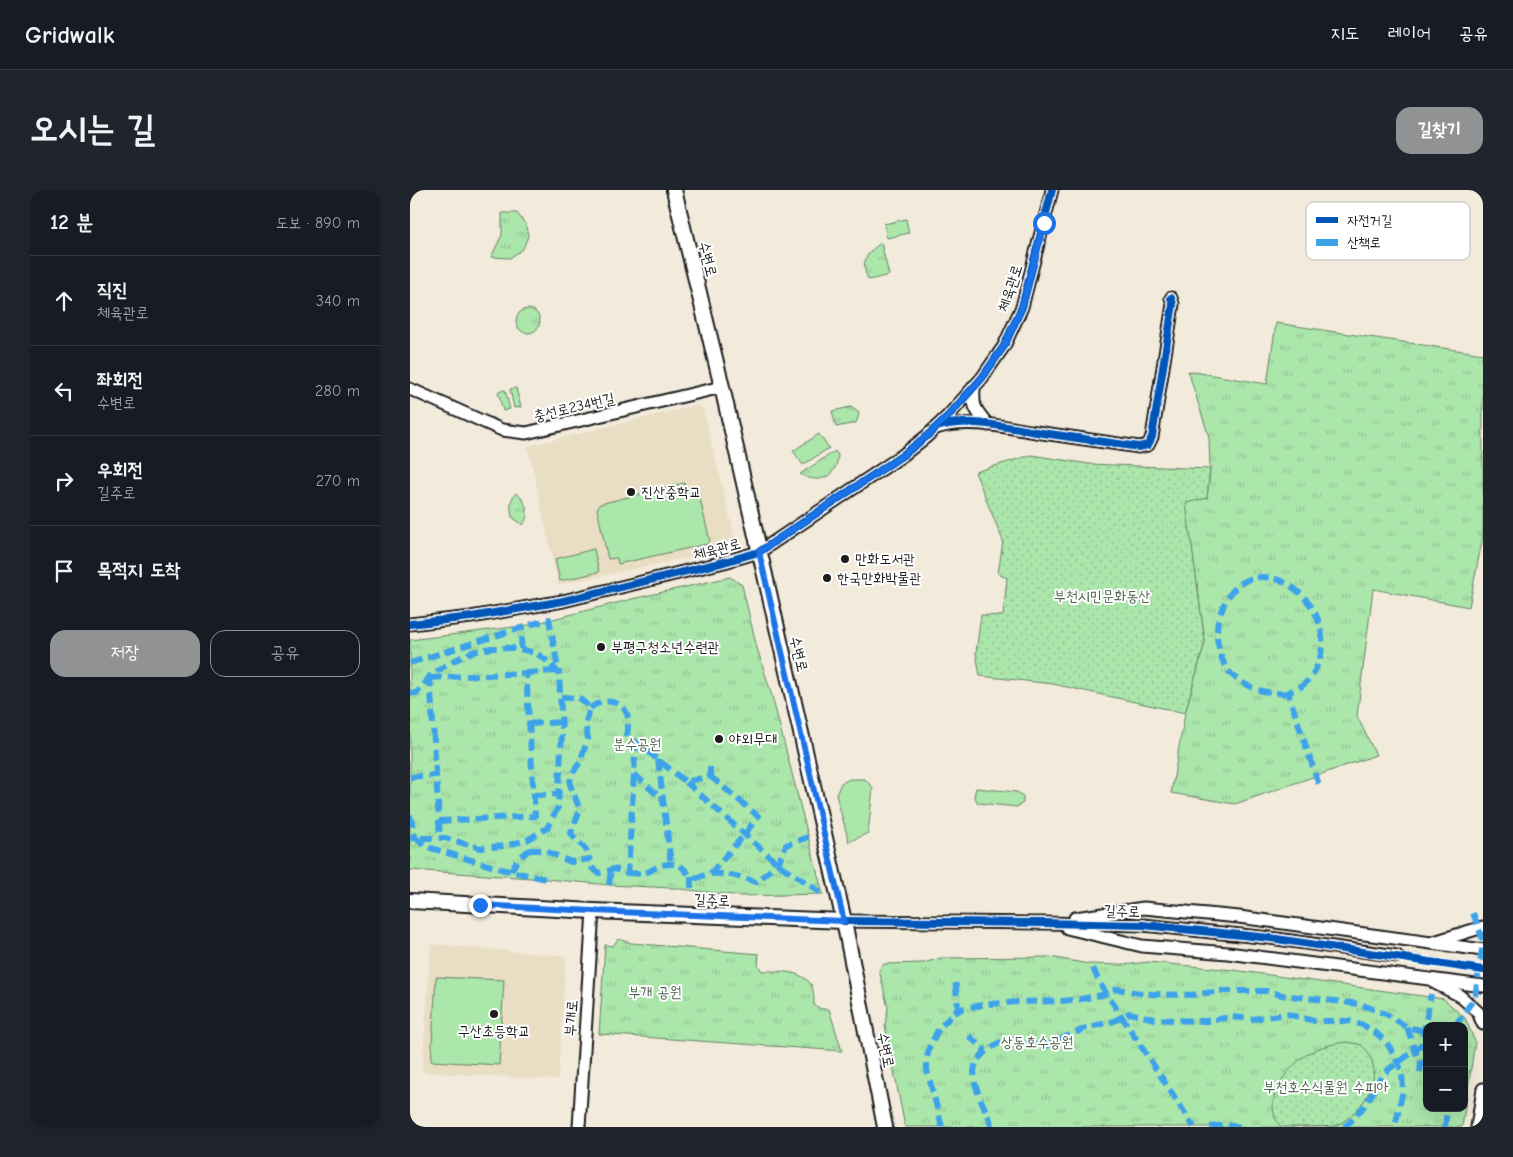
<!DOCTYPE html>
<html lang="ko">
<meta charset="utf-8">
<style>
:root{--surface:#171b24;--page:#20242c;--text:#f1f3f6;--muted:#9ea1a6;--line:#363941;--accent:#919294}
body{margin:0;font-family:"Comic Neue","Poor Story",sans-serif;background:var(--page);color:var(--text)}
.controls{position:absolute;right:15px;bottom:15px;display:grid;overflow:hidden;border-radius:10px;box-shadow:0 5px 20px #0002}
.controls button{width:45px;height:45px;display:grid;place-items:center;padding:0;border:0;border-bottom:1px solid var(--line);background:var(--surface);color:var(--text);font:25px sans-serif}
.stop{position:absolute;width:15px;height:15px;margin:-11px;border:4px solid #1a73e8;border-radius:50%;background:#fff}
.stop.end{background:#1a73e8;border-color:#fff;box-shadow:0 1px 5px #0008}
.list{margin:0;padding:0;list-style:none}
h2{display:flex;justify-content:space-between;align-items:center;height:65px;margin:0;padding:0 20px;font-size:21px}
h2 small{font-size:16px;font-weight:400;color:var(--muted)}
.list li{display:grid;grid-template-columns:32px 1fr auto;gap:15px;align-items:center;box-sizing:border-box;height:90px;padding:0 20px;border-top:1px solid var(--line)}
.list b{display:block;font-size:19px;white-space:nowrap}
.list p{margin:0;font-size:16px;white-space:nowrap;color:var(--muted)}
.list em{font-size:16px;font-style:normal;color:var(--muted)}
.actions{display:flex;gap:10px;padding:15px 20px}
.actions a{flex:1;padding:11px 0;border:1px solid var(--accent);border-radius:15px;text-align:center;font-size:18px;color:var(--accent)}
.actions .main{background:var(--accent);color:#fff}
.icon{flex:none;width:28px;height:28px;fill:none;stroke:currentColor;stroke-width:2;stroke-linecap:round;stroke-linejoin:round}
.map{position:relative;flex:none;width:1073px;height:937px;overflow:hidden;border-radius:15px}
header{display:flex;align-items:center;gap:30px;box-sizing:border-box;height:70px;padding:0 25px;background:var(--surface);border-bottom:1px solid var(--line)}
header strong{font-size:24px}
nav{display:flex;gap:28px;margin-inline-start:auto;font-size:18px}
.intro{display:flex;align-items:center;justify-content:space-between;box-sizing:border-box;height:120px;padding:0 30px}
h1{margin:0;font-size:35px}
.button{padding:12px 22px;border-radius:15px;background:var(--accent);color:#fff;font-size:18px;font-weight:700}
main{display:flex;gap:30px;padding:0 30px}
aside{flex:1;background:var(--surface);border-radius:15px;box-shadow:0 5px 20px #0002}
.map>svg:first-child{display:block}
.built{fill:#e9ddc4}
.grass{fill:#abe6ab;stroke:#648164}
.park{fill:url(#park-tufts);stroke:#648164;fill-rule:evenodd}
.garden{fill:url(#garden-dots);stroke:#648164}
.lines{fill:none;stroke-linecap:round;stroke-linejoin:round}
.minor-tunnel{stroke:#c7c2b6;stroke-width:11;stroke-dasharray:11 5.5;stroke-linecap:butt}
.minor-casing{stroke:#1c1c1c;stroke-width:15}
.major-casing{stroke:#1c1c1c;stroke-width:18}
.minor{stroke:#fff;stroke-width:11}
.major{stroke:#fff;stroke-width:14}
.quiet{stroke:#3da2ea;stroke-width:6;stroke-dasharray:12 6;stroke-linecap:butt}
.cycleway-casing{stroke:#fff;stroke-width:11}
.cycleway{stroke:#0057b8;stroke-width:8}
.route{stroke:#1a73e8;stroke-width:6}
.poi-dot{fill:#1c1c1c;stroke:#fff;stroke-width:2}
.labels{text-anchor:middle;stroke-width:4;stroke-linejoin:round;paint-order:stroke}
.street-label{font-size:15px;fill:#1c1c1c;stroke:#fff}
.poi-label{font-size:15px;fill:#1c1c1c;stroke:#fff;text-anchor:start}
.park-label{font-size:15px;fill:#4e634e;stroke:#fff}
.key{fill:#fff;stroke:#bbb;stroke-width:1}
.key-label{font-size:14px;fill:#1c1c1c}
</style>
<header>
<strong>Gridwalk</strong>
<nav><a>지도</a><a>레이어</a><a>공유</a></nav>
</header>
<div class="intro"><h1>오시는 길</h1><a class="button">길찾기</a></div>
<main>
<aside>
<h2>12 분<small>도보 · 890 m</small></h2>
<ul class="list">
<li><svg class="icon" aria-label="ahead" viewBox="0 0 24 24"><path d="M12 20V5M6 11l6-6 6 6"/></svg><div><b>직진</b><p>체육관로</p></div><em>340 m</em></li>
<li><svg class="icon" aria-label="left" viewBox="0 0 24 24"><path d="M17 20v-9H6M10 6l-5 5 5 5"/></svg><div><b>좌회전</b><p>수변로</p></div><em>280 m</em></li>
<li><svg class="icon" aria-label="right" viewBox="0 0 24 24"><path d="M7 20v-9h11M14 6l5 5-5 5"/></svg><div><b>우회전</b><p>길주로</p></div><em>270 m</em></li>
<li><svg class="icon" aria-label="arrive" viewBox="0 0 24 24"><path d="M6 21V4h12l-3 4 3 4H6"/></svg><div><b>목적지 도착</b></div></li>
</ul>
<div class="actions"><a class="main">저장</a><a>공유</a></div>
</aside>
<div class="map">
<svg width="1073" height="937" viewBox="0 0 1073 937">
<defs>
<pattern id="park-tufts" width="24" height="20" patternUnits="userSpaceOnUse" patternTransform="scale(1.25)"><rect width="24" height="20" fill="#abe6ab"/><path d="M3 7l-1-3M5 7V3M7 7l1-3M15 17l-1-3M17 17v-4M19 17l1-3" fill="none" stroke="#93c593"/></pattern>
<pattern id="garden-dots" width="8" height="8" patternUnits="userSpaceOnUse" patternTransform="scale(1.25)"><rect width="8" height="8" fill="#abe6ab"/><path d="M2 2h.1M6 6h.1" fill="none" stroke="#93c593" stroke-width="1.8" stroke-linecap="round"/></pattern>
</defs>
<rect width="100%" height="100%" fill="#f2ebdc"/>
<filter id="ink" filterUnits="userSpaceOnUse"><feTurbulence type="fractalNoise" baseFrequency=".02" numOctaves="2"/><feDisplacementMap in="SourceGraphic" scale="10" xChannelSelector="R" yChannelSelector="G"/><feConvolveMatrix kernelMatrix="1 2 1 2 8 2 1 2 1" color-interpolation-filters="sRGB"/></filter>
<g filter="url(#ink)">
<!-- built -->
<g class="built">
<polygon points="287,215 293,219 325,348 318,359 148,395 118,256"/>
<polygon points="21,754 156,766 148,890 12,882"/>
</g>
<!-- grass -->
<g class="grass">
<polygon points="496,29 499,43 477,48 474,34"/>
<polygon points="106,198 111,217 104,218 100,199"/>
<polygon points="95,200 100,219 93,221 88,202"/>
<polygon points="409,244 419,258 393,275 383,261"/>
<polygon points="274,293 277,302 288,301 300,351 297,354 208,374 207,368 198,369 187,319 190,314"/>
<polygon points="184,359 189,382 150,391 145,369"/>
<polygon points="440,589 455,589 463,598 458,643 439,652 426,605 431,593"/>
<polygon points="566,598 607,602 613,606 613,613 607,617 568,613 564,606"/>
<polygon points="26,787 94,790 89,875 21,871"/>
</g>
<!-- park -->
<g class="park">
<polygon points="92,23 107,23 116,35 118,46 113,59 100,68 81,67 92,45"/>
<path d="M471 53 479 85 459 90C449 74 456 63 471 53Z"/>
<circle cx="118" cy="131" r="12"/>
<polygon points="866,133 1073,164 1073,346 1059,417 963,399 947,526 966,565 825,614 761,603 775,523 795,452 775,312 797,308 800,279 799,247 778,181 857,194"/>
<polygon points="441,217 449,223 448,228 446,233 426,237 422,221"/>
<path d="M425 261 428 265C427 288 408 295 390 284Z"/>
<path d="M106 303C116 311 121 323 113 335L102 327C101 317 98 312 106 303Z"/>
<polygon points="320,387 332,395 347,458 362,506 413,704 332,706 262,698 199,695 136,689 0,680 0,450 119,435 222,409"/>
<path d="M208 749 221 753 349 764 348 775 352 781C366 781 388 780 399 792 404 797 404 808 404 815L411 819H419L432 861 189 844 195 755 203 756Z"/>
<path d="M640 767 679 774 713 775 738 772 823 780 1034 809 1055 828 1065 852 1052 937H495L475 835 478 818 469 780 474 774 513 773 531 768ZM1017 836H1054V918H1017Z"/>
</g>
<!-- garden -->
<g class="garden">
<polygon points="621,265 679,274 800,279 797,308 776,313 795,452 775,523 643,494 570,486 566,463 571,425 593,426 597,388 588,384 593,351 565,282"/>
<path d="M936 852C940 853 947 853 951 855 956 858 960 866 962 871 970 896 948 926 925 936 917 937 882 937 871 937 869 934 866 931 865 927 856 903 880 875 899 863 911 856 923 854 936 852Z"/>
</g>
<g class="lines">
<!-- minor-tunnel -->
<polyline class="minor-tunnel" points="987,766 1073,780"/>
<!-- minor casing -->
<g class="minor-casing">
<g id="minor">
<path d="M564 196C563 218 564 218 578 235"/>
<polyline points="0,199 92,240 116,243 312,197"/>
<path d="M526 238C556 228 595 237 626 242 660 247 694 252 729 257L738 255 742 247 763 114 761 108"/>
<polyline points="0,434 61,427 153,411 314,372 349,362 493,265 517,246 538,226 572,188 594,156 612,117 642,0"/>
<polyline points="665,728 734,718 829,727 1073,760"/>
<polyline points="434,731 634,733 733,735 860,748 987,766"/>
<polyline points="657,738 732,756 818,763 1073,796"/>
<polyline points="1024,752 1073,737"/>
<polyline points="1025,793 1049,805 1068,822 1073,834"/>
<polyline points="169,937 183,721"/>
<polyline points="1067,937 1073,899"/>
</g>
</g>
<!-- major casing -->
<g class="major-casing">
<g id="major">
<polyline points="264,0 312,197 434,731 475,937"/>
<polyline points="0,711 183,721 434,731"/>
</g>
</g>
<!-- minor -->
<use href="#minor" class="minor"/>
<!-- major -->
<use href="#major" class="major"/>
<!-- quiet -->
<g class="quiet">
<polyline points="111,459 112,438"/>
<polyline points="0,473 139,429 149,484"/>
<polyline points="116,483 146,481"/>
<polyline points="20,486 30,648"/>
<polyline points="20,488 116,483 125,626 29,631"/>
<polyline points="0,503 7,503 20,486 39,473 62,462 81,458 106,458 126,463 140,473 149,484 152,540 148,617 137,638 117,650 95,656 70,658 35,648 0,648"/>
<path d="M878 503C857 505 830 497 817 479 813 473 810 464 809 458 806 447 806 438 809 428 832 346 924 402 911 464 908 477 902 488 892 496 888 499 882 500 878 503L909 595"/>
<path d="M151 507 169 508 180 518 175 535 178 548 170 572 161 586 160 594 170 620 161 643C166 653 178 656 180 669"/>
<path d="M180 518C191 509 211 508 217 524 219 531 218 538 217 545L276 592 300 586V571"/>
<polyline points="119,534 152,532"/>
<polyline points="248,569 261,674"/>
<polyline points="224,584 254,611"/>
<polyline points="300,586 348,626 335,644 300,684"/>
<polyline points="0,587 26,585"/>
<polyline points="276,592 368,674 413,704"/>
<polyline points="124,605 148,604"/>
<polyline points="0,625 5,647 1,649"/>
<polyline points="5,647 14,656 91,679 136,689"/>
<polyline points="119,660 133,660 161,672 180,669 182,678 189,683 204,679 218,683 226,550"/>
<polyline points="101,681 107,670 119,660 118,655"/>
<path d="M218 683C223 683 230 684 235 683 239 682 243 679 247 677 259 672 272 672 279 685L287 688C305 679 328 686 346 692L368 674 376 655 398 647"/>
<polyline points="281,686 281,700"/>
<polyline points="199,695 201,679"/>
<polyline points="1063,723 1073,750"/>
<polyline points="683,778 689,792 784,937"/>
<polyline points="544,823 554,818 579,814 610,812 652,811 671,809 692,805 707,799 736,804 780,805 811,801 857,801 872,805 950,814 978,825 997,837 1014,841"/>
<polyline points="1045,836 1065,807 1073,752"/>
<polyline points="997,837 1005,861 1011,873 1010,883"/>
<polyline points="559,846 576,861"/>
<polyline points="964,896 979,879 1011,856 1021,804"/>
<polyline points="532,937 517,880 517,868 519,858 529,838 544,823 548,817 545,789"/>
<polyline points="581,937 580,930 569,906 565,893 564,881 566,871 576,861 592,851 602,850 634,857 676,838 704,831 719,823 745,829 784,831 797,831 821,827 842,829 877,824 905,831 939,831 953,835 966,843 976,852 982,861 992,881 993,900 985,937"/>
<polyline points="800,937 815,935 831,937"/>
<path d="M934 937C950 925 959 909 969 892"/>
<polyline points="1035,937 1037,918"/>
</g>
<!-- cycleway casing -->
<g class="cycleway-casing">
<g id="cycleway">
<path d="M527 237C556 227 596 237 626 242 660 247 694 252 729 257L738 255 742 247 763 114 761 108"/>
<polyline points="0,434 61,427 153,411 314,372 349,362 493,265 517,246 538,226 572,188 594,156 612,117 642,0"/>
<polyline points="434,731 634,733 733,735 860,748 1073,780"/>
</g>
</g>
<!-- cycleway -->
<use href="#cycleway" class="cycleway"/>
</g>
</g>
<g class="lines" filter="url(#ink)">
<!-- route -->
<polyline class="route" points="70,715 183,721 434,731 349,362 493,265 517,246 538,226 572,188 594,156 612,117 634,33"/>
</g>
<!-- markers -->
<g class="poi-dot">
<circle cx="221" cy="302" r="5"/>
<circle cx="435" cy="369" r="5"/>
<circle cx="417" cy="388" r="5"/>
<circle cx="191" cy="457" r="5"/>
<circle cx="309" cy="549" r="5"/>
<circle cx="84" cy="824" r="5"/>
</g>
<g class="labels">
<!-- street labels -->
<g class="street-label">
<text transform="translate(298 69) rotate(76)" y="5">수변로</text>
<text transform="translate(600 98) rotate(-72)" y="5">체육관로</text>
<text transform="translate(164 217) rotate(-13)" y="5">충선로234번길</text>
<text transform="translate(307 359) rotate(-15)" y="5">체육관로</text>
<text transform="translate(389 464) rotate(77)" y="5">수변로</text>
<text transform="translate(302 710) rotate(2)" y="5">길주로</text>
<text transform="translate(712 721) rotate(2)" y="5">길주로</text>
<text transform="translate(161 828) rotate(-86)" y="5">부개로</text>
<text transform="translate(476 860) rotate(79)" y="5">수변로</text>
</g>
<!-- poi labels -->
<g class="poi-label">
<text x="231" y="307">진산중학교</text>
<text x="445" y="374">만화도서관</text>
<text x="427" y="393">한국만화박물관</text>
<text x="201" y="462">부평구청소년수련관</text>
<text x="319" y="554">야외무대</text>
<text x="84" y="846" text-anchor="middle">구산초등학교</text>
</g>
<!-- park labels -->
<g class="park-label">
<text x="692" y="411">부천시민문화동산</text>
<text x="227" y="559">분수공원</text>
<text x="245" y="807">부개 공원</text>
<text x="627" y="857">상동호수공원</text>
<text x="916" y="902">부천호수식물원 수피아</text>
</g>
</g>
<!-- legend -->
<rect x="896" y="12" width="164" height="58" rx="8" class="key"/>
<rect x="906" y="27" width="22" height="6" fill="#0057b8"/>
<rect x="906" y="49" width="22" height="7" fill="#3da2ea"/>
<g class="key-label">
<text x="937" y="35">자전거길</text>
<text x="937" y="57">산책로</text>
</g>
</svg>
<div class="controls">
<button>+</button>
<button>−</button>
</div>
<div class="stop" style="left:634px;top:33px"></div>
<div class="stop end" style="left:70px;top:715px"></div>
</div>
</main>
